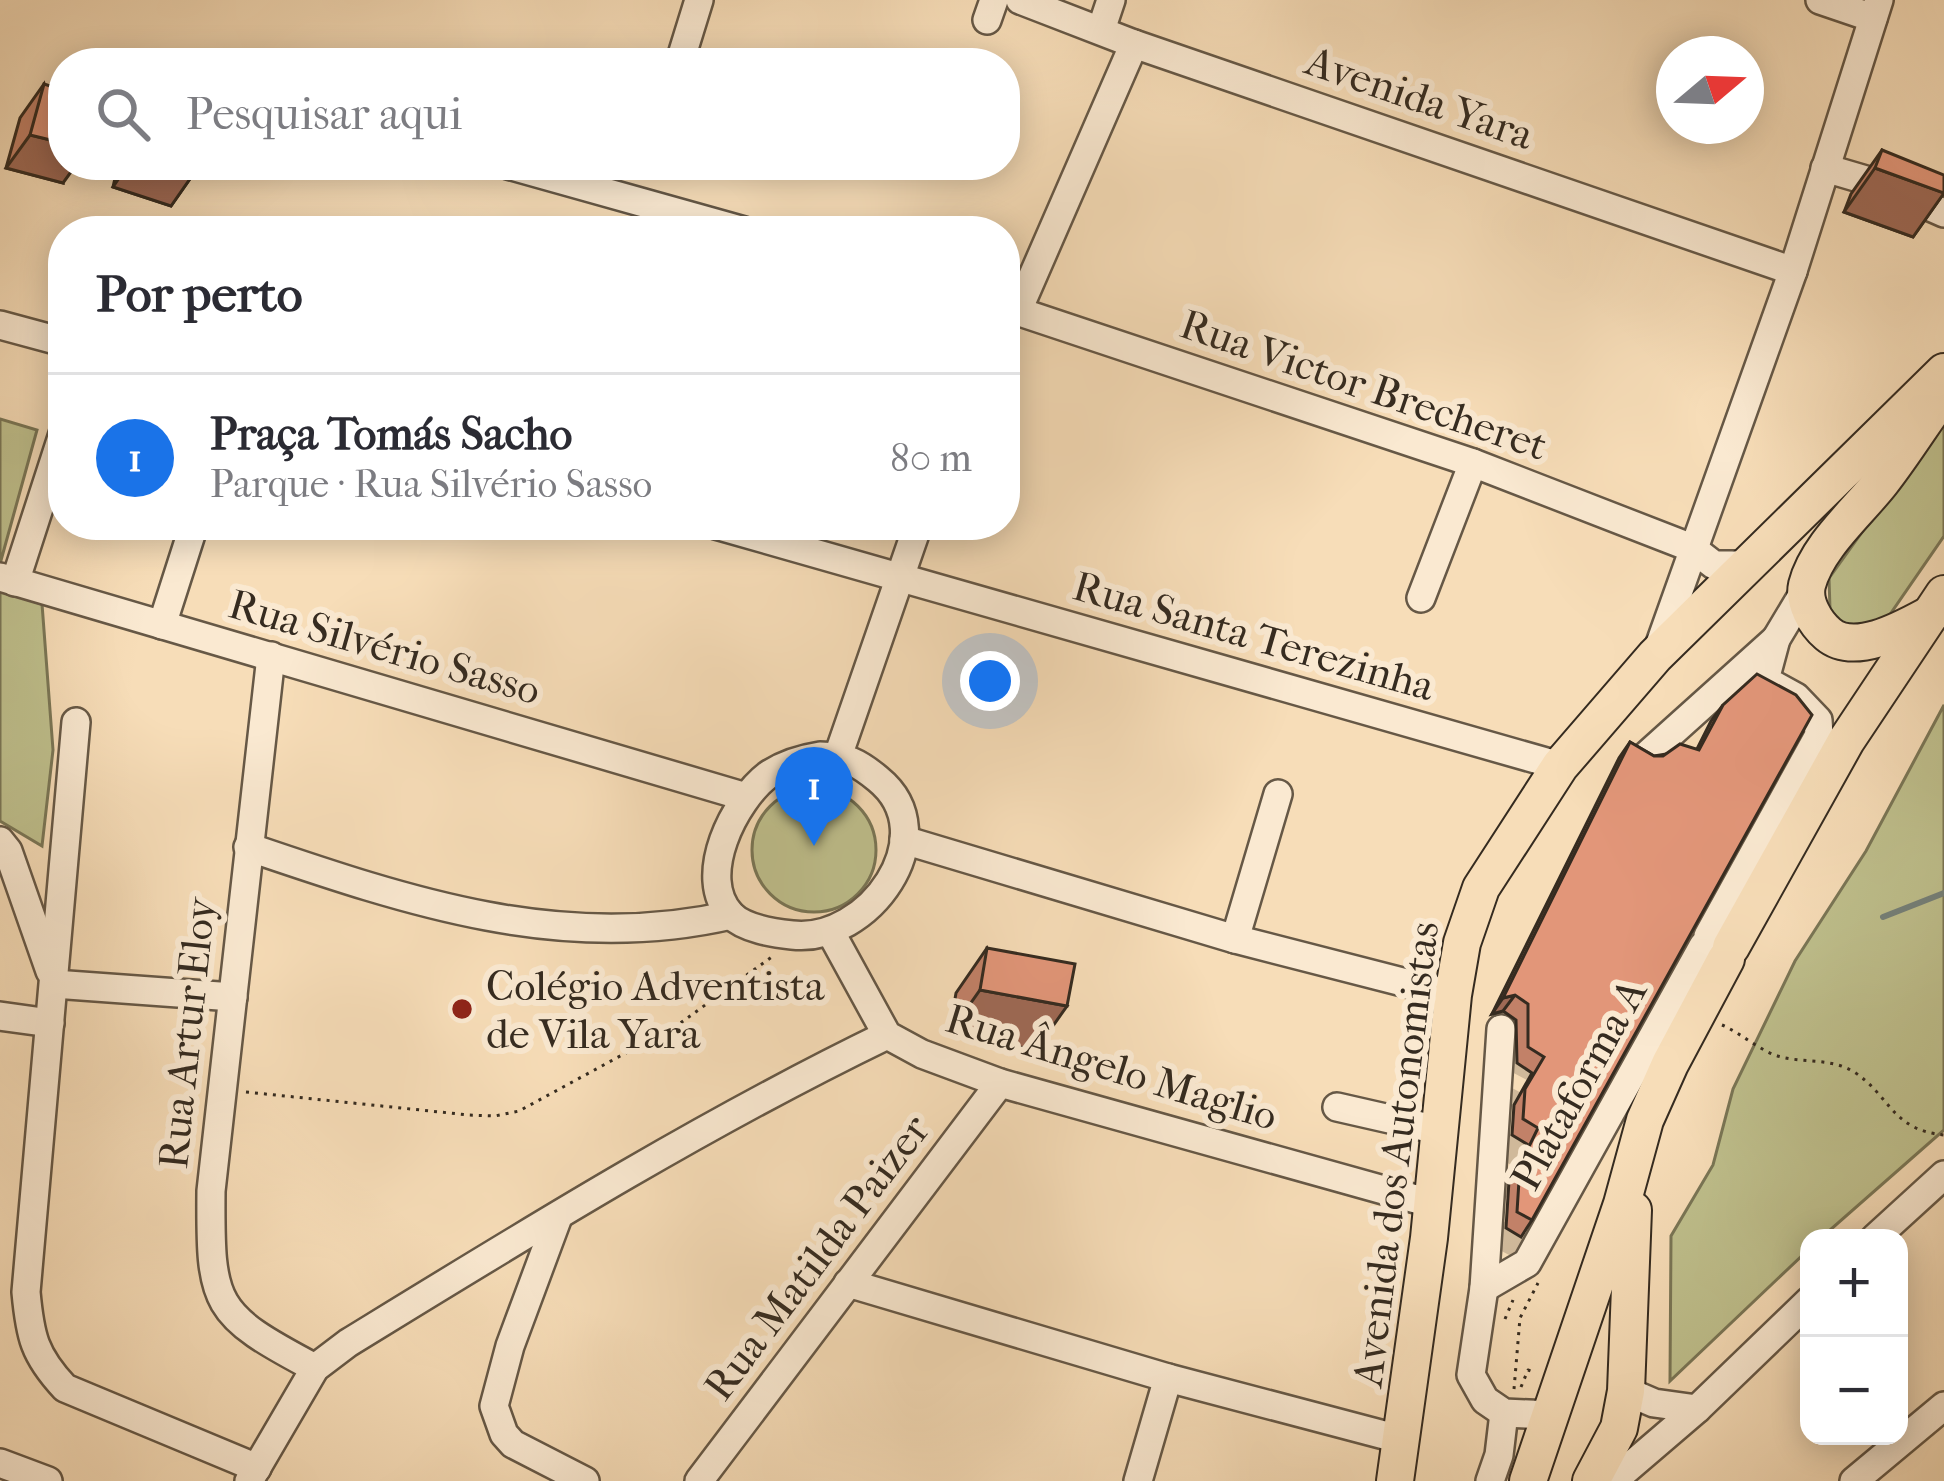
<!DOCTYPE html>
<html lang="pt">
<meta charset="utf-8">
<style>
:root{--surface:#fff;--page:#f2f2f3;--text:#2b2b33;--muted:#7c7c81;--line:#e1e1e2;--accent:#1a73e8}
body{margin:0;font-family:"IM FELL French Canon",serif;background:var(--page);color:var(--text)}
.controls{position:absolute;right:36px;bottom:36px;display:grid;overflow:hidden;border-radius:24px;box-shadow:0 6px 30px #0003}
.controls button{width:108px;height:108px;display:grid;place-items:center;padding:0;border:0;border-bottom:3px solid var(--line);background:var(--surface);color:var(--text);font:60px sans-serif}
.compass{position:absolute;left:1656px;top:36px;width:108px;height:108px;border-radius:50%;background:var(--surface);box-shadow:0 6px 30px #0003;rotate:71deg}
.you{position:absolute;left:990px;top:681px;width:42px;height:42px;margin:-30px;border:9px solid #fff;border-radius:50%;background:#1a73e8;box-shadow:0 0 0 18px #1a73e833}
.badge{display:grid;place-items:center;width:78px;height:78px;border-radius:50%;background:var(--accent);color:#fff;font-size:39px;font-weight:700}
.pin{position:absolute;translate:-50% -99px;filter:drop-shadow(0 3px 6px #0008)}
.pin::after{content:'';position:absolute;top:63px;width:42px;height:36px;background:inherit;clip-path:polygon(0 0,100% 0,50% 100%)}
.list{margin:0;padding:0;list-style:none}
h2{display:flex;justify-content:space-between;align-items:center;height:156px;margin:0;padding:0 48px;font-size:51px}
h2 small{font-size:39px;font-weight:400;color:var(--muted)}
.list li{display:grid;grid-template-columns:78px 1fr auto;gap:36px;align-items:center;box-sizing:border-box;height:168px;padding:0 48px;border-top:3px solid var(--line)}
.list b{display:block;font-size:45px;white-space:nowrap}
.list p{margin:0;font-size:39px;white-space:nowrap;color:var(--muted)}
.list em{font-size:39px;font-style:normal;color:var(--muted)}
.icon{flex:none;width:66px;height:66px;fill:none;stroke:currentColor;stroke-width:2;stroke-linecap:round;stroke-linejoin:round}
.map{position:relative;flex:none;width:1944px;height:1481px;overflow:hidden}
.search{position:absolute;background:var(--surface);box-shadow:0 6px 30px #0003;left:48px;top:48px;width:972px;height:132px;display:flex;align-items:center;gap:30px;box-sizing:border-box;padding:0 42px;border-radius:48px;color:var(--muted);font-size:45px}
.panel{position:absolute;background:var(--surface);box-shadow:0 6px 30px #0003;left:48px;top:216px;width:972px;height:324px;border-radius:48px}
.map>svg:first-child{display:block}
.green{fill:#bfc08d;stroke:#7a7656;stroke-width:3}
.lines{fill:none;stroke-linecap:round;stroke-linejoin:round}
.stream{stroke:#75817b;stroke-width:6}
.minor-tunnel{stroke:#d0b99a;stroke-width:27;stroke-dasharray:27 14;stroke-linecap:butt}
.minor-casing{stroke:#665846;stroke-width:32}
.major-casing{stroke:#352b20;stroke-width:40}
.path{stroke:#352b20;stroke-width:3;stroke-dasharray:3 6;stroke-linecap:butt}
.minor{stroke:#fae9d1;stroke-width:27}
.major{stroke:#f7ddb8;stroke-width:36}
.wall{fill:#c28168;stroke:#352b20;stroke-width:3}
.shaded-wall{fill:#9e6955;stroke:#352b20;stroke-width:3}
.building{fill:#e29679;stroke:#352b20;stroke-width:3}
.poi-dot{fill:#8f2418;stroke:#fae9d1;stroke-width:4.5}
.labels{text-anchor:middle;stroke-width:12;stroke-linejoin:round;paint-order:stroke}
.street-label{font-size:42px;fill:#352b20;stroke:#fae9d1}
.poi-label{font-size:42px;fill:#352b20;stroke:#fae9d1;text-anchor:start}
</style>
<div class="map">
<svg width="1944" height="1481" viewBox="0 0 1944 1481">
<rect width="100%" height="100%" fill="#f7ddb8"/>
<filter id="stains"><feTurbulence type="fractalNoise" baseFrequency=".00167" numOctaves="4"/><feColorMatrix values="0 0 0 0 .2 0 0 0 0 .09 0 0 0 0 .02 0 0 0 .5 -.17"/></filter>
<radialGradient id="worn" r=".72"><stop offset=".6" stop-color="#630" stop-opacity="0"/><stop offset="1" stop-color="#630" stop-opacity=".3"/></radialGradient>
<!-- green -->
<g class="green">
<polygon points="1944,418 1944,536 1884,623 1845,627 1830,609 1829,578"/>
<polygon points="0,419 37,430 0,564"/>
<polygon points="0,591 42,604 53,750 42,846 0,821"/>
<polygon points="1944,705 1944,1130 1821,1238 1809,1238 1809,1249 1670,1381 1671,1236 1713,1165 1733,1089 1795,961 1866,851"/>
<circle cx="814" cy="850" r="62"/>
</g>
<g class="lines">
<!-- stream -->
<polyline class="stream" points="1883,917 1944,893"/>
<!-- minor-tunnel -->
<g class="minor-tunnel">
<polyline points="1496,1110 1537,1032"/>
<polyline points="1490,1200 1538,1108"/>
<polyline points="1484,1288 1530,1200"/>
</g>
<!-- minor casing -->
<g class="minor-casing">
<g id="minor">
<polyline points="1020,0 1134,44 1793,271"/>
<polyline points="1820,0 1873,18"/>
<polyline points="987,20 994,0"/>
<polyline points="1101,30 1111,0"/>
<polyline points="682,55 699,0"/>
<polyline points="508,165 744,231"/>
<polyline points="1825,168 1876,183 1944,213"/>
<polyline points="1005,307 1473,463 1692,548 1714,565 1744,565"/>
<polyline points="1018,310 1134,44"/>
<polyline points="0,325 63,342"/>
<polyline points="716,525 1560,766"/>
<polyline points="0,577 746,797"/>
<polyline points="15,582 63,434"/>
<polyline points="1421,598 1473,463"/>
<polyline points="162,625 194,525"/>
<polyline points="1657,652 1793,271 1879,0"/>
<path d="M271 656 211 1191C210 1306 213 1314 315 1368"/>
<path d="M76 722 26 1292C30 1336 34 1355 65 1388L257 1468"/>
<polyline points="1647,755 1776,639"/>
<path d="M820 756C845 756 859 763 878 779 947 835 868 944 792 935 774 933 745 929 731 915 695 877 735 800 768 775 784 764 801 759 820 756Z"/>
<polyline points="838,756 918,525"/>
<polyline points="904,840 1235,939 1453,995"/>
<polyline points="0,841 8,851 50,971"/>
<path d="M248 847C407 901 562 954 731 915"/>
<polyline points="830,931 887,1035 922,1054 1000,1083 1430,1203"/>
<polyline points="1708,936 1819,735 1818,720 1796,697 1765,680 1776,639 1806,589"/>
<polyline points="1235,939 1278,794"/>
<polyline points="54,984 233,997"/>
<polyline points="0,1016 50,1023"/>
<polyline points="1501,1029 1484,1288 1471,1375 1485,1400 1504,1413 1550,1415"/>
<polyline points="1337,1107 1438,1130"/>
<polyline points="558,1217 510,1346 494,1406 504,1434 513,1444 585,1481"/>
<polyline points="1875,1238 1944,1175"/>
<polyline points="848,1283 1168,1378 1403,1440"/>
<polyline points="1484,1288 1527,1263 1703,946"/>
<polyline points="1626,1391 1654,1403 1697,1409"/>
<polyline points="0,1463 48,1481"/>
<path d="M249 1481 315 1368 348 1343C524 1235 701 1125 887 1035"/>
<polyline points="699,1481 1000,1083"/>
<polyline points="1138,1481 1168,1378"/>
<polyline points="1490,1481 1499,1455 1504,1413"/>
<polyline points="1613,1481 1697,1409 1809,1301"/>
<polyline points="1854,1481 1944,1406"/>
</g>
</g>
<!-- major casing -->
<g class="major-casing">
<g id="major">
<path d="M1931 614C1905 628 1855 657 1828 634 1815 623 1803 602 1807 585 1817 546 1858 512 1882 481 1903 454 1921 425 1941 397"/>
<polyline points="1731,947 1846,741 1944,594"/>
<polyline points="1395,1481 1429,1238 1453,995 1462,943 1481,888 1560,766 1655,656 1944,372"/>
<polyline points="1528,1481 1622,1204 1645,1120 1670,1064 1726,959"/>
<polyline points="1591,1481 1619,1428 1626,1391 1633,1210"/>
</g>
</g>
<!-- path -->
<g class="path">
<path d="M1722 1025C1741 1033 1761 1052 1781 1057 1805 1063 1832 1058 1854 1072 1890 1095 1891 1130 1944 1135"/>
<polyline points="246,1092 469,1115 495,1116 519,1111 679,1024 773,956"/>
<polyline points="1505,1319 1513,1300"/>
<polyline points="1521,1387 1528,1370 1536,1373"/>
<polyline points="1514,1389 1520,1318 1538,1283"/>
</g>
<!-- minor -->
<use href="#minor" class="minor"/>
<!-- major -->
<use href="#major" class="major"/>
</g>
<!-- wall -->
<g class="wall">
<polygon points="44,84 63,183 6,168 20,118"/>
<polygon points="1882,150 1944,193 1913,237 1844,212 1851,194"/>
<polygon points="118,165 196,165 194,173 171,206 113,187"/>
<polygon points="1723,705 1532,1220 1521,1237 1506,1228 1509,1181 1527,1144 1512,1135 1514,1105 1532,1073 1517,1063 1516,1020 1503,1011 1492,1014 1619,758 1630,742 1654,756 1697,749 1711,721"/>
<polygon points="987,948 1036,1050 949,1034 956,993"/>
</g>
<!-- shaded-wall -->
<g class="shaded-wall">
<polygon points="30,135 63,143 63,165 76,165 63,183 6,168"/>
<polygon points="128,165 172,165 194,173 171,206 113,187"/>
<polygon points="1875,168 1944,193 1913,237 1844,212"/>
<polygon points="980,990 1067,1006 1036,1050 949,1034"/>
<polygon points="1515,995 1503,1011 1492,1014 1503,998"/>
</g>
<!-- building -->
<g class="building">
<polygon points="44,84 63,90 63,143 30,135"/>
<polygon points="1882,150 1944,175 1944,193 1875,168"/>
<polygon points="172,165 196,165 194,173"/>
<polygon points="1757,674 1796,695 1812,715 1532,1220 1517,1212 1520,1165 1538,1128 1523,1119 1525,1089 1544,1057 1528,1047 1528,1004 1515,995 1503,998 1630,742 1654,756 1663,756 1680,744 1699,750 1723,705"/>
<polygon points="987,948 1075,964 1067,1006 980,990"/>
</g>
<!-- markers -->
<circle class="poi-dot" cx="462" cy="1009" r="12"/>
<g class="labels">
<!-- street labels -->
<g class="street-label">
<text transform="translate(1420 97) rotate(19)" y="15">Avenida Yara</text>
<text transform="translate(1364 384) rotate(19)" y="15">Rua Victor Brecheret</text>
<text transform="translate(1254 635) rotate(16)" y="15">Rua Santa Terezinha</text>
<text transform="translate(385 646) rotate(16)" y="15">Rua Silvério Sasso</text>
<text transform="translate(186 1033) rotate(-84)" y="15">Rua Artur Eloy</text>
<text transform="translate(1112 1066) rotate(17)" y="15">Rua Ângelo Maglio</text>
<text transform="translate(1578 1084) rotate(-61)" y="15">Plataforma A</text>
<text transform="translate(1395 1154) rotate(-83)" y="15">Avenida dos Autonomistas</text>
<text transform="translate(816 1257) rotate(-53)" y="15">Rua Matilda Paizer</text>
</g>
<!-- poi labels -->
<g class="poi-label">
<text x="486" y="1000">Colégio Adventista<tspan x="486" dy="48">de Vila Yara</tspan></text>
</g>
</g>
<rect width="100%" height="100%" filter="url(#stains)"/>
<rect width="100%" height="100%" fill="url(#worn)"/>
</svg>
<div class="controls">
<button>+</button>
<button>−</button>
</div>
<svg class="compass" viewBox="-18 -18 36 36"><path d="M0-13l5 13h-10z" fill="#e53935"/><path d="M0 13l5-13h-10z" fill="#7c7c81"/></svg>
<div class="you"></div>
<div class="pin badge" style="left:814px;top:846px">1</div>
<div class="search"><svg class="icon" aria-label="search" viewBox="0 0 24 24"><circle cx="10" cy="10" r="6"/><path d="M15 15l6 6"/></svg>Pesquisar aqui</div>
<section class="panel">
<h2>Por perto<small></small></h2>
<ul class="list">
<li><span class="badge">1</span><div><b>Praça Tomás Sacho</b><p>Parque · Rua Silvério Sasso</p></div><em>80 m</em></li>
</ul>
</section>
</div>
